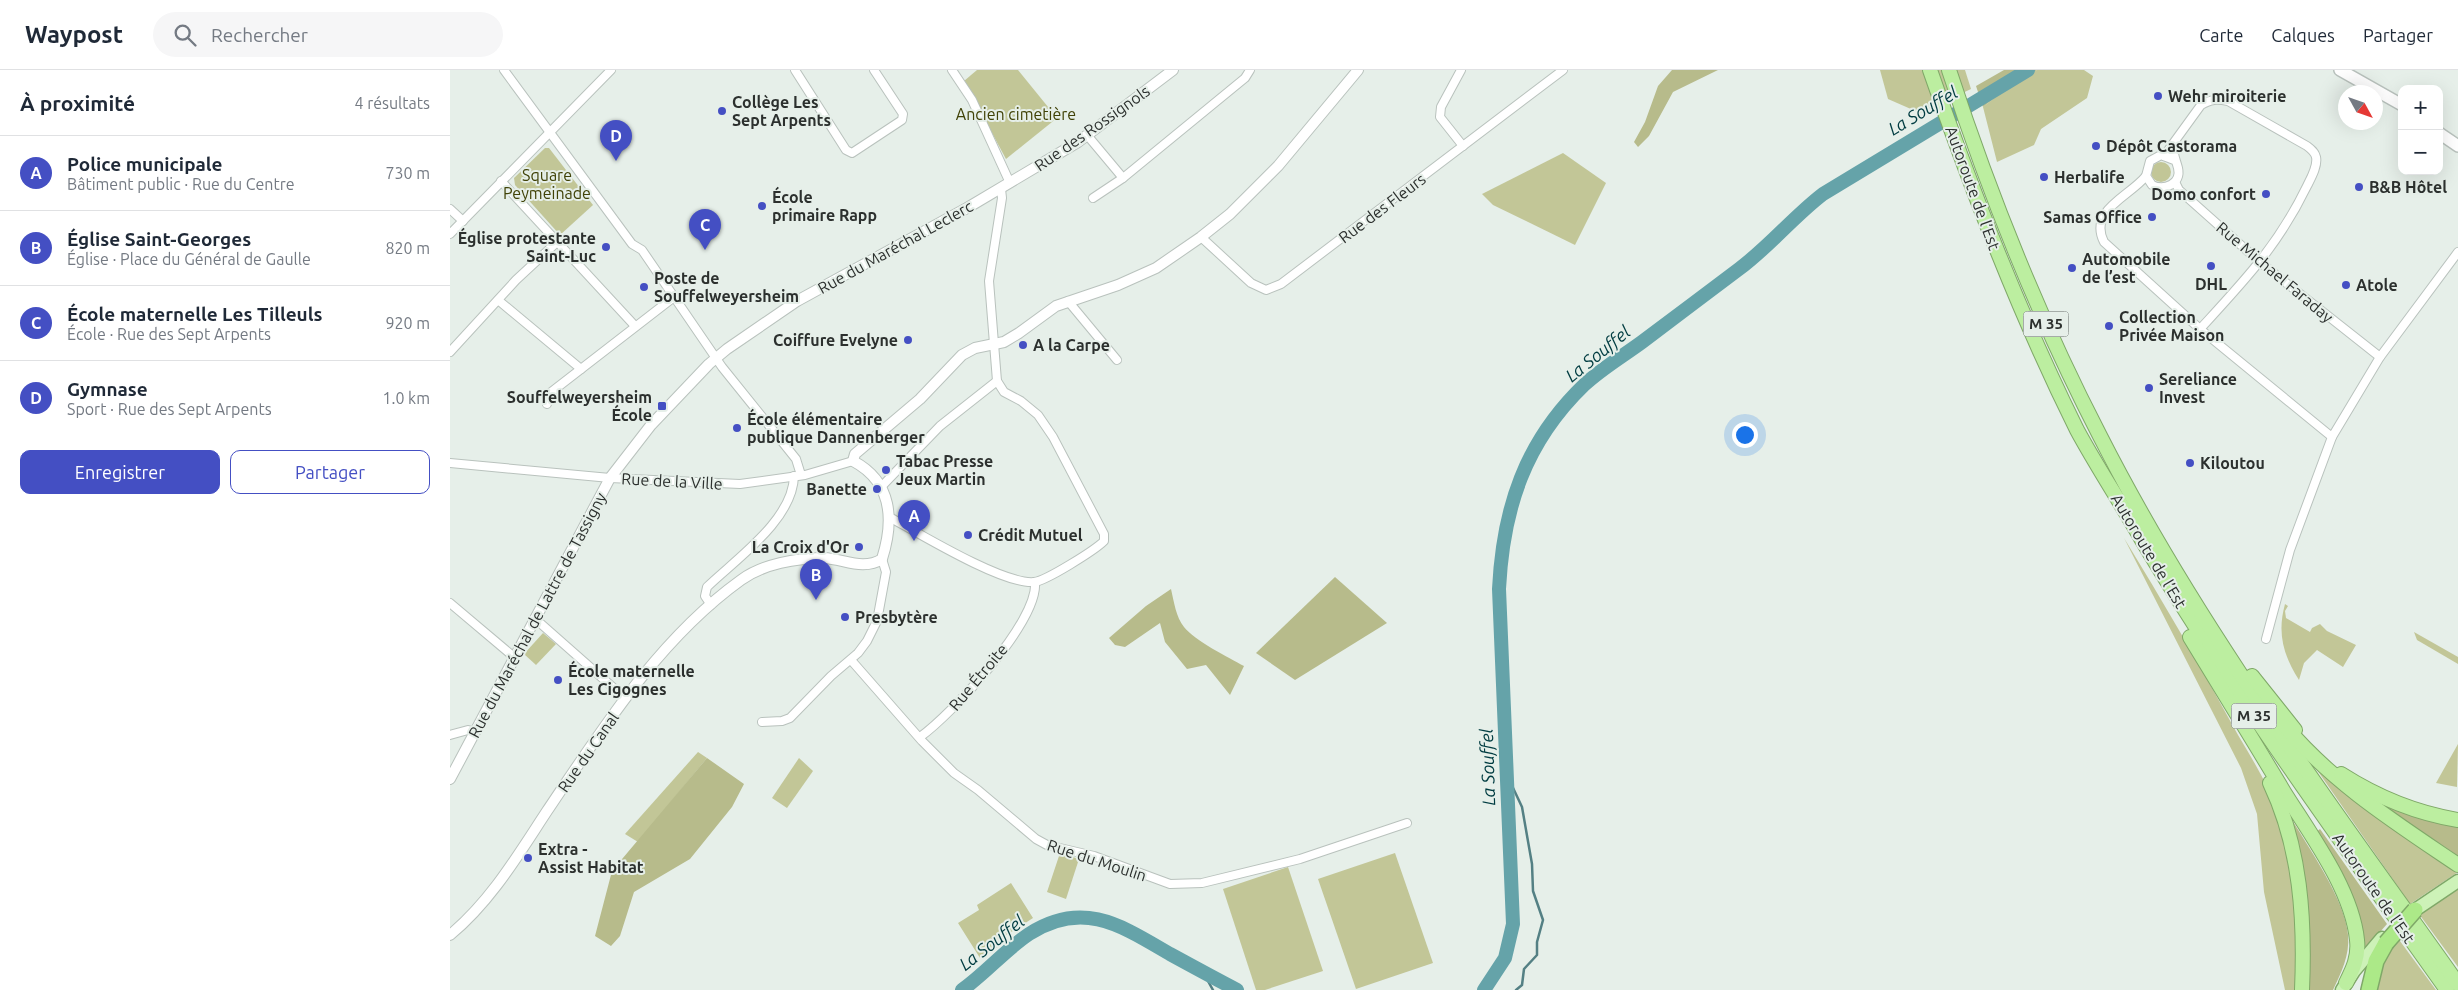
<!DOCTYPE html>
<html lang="fr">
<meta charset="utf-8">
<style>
:root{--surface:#fff;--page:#f6f6f7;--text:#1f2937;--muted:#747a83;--line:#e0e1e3;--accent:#444fc3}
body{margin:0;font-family:Ubuntu,sans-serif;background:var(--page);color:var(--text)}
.controls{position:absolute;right:15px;top:15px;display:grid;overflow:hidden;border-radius:10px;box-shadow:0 5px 20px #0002}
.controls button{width:45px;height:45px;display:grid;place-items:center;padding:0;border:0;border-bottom:1px solid var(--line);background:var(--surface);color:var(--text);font:25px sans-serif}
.compass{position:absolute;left:1888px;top:15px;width:45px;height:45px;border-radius:50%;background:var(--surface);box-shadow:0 5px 20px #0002;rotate:130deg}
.you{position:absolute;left:1294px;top:364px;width:18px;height:18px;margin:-12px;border:4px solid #fff;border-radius:50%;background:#1a73e8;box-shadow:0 0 0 8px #1a73e833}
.badge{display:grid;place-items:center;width:32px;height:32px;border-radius:50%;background:var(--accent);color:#fff;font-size:16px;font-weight:700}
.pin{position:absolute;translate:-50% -41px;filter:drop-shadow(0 1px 2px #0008)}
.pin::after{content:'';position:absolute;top:26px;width:18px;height:15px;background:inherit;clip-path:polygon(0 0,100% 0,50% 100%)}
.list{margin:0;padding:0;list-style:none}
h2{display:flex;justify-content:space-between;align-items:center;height:65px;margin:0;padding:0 20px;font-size:21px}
h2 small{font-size:16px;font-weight:400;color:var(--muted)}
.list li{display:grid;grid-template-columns:32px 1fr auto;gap:15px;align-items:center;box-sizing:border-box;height:75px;padding:0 20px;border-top:1px solid var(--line)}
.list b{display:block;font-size:19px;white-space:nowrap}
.list p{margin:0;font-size:16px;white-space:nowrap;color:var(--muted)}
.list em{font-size:16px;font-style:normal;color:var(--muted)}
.actions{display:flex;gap:10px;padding:15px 20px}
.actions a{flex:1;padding:11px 0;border:1px solid var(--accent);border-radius:10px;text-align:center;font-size:18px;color:var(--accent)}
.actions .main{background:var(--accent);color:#fff}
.icon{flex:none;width:28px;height:28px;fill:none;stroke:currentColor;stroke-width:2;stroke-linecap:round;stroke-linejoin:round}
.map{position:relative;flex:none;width:2008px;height:920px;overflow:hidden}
header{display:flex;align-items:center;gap:30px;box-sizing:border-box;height:70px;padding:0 25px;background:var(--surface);border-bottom:1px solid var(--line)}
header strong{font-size:24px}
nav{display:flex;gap:28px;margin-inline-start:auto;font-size:18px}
.search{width:350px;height:45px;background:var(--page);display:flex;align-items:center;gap:12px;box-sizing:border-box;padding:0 18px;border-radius:28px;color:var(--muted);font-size:19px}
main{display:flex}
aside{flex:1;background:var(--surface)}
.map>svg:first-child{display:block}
.green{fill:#c2c697}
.forest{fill:#b7bb8b}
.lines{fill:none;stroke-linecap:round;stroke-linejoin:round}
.stream{stroke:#548084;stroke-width:2.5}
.river{stroke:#65a3a9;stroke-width:14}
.minor-casing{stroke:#b9c2bd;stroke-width:10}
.tertiary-casing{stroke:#b9c2bd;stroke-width:12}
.secondary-casing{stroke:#b9c2bd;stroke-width:14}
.primary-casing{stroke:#7fa868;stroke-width:15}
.trunk-casing{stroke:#7fa868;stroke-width:16}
.motorway-casing{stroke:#7fa868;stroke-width:18}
.minor{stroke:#fff;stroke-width:8}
.tertiary{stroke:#fff;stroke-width:10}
.secondary{stroke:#fff;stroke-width:11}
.primary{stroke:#cdf2b8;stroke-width:12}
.trunk{stroke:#bceea0;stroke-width:14}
.motorway{stroke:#ace988;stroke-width:15}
.motorway-bridge-casing{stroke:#7fa868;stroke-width:18;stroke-linecap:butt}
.motorway-bridge{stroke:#ace988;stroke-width:15}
.poi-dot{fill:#444fc3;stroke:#e6efe9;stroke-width:2}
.labels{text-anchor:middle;stroke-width:4;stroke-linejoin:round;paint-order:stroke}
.shield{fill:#e6efe9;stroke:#646966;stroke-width:1}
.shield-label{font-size:15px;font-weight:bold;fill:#2c302e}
.poi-label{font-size:16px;font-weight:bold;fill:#2c302e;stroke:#e6efe9;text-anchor:start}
.park-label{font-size:16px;fill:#404207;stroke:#e6efe9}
.street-label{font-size:16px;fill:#2c302e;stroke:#e6efe9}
.water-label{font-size:18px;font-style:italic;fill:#003c41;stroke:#e6efe9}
</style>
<header>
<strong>Waypost</strong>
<div class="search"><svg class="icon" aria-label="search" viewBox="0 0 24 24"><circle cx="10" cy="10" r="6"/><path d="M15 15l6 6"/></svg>Rechercher</div>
<nav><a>Carte</a><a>Calques</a><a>Partager</a></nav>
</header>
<main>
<aside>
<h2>À proximité<small>4 résultats</small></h2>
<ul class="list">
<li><span class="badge">A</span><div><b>Police municipale</b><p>Bâtiment public · Rue du Centre</p></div><em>730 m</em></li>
<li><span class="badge">B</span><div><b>Église Saint-Georges</b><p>Église · Place du Général de Gaulle</p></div><em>820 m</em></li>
<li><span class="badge">C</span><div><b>École maternelle Les Tilleuls</b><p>École · Rue des Sept Arpents</p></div><em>920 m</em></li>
<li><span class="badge">D</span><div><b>Gymnase</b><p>Sport · Rue des Sept Arpents</p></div><em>1.0 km</em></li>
</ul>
<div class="actions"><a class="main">Enregistrer</a><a>Partager</a></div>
</aside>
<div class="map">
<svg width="2008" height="920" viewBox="0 0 2008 920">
<rect width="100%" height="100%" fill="#e6efe9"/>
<!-- green -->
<g class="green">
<polygon points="527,0 568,0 607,48 556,89 514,11"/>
<polygon points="1430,0 1515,0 1521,19 1470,43 1438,29"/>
<polygon points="1587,0 1634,0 1643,6 1637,28 1591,59 1584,75 1547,92 1533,37 1557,18"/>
<polygon points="95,78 99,78 143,135 110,165 65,115 64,108"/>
<polygon points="1113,83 1156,113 1125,175 1043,135 1032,124"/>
<circle cx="1711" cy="102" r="10"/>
<path d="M1674 468C1712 530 1748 592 1783 656 1799 685 1820 715 1829 747 1846 804 1846 861 1847 920H1835L1814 822 1807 744 1791 698Z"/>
<path d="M1835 534 1838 536 1835 541 1836 548 1860 562 1862 558 1870 554 1877 561 1906 575 1893 597 1867 580 1854 593 1849 610C1833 585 1827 563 1835 534Z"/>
<polygon points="1964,562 2008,587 2008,594 1967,570"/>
<polygon points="93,563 106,574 86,595 74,584"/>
<polygon points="2008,674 2007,717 1986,713"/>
<polygon points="248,682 257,688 188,772 175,764"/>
<polygon points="349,688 363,701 337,738 322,728"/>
<polygon points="1865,697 2002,797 2008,802 1960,834"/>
<polygon points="610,783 629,789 616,829 597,822"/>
<polygon points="945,783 983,893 906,919 868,809"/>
<polygon points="838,797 873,901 815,920 806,920 773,819"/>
<polygon points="561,813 583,848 549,870 551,875 530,888 508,853 529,840 527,835"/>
<polygon points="2008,819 2008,897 1969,844"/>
<polygon points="1947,867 1986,920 1923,920 1924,909"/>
</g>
<!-- forest -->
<g class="forest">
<polygon points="1222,0 1268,0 1223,22 1199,66 1188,77 1184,72 1195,52 1208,16"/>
<polygon points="1554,0 1587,0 1557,18 1533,37 1526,16"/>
<polygon points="885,507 937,553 845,610 806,583"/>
<path d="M721 519C724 532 726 547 734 557 744 570 779 588 794 596L780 625 756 595 737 599 715 572 710 553 675 577 665 575 659 568 696 536Z"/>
<polygon points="257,688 294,714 282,737 240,789 184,822 170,866 161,876 145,866 162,801"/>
<polygon points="1923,729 2008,756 2008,786"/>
<path d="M1839 745C1858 777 1895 829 1898 865 1900 885 1891 903 1883 920H1858Z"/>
<polygon points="1870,759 1937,854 1916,878 1865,763"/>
</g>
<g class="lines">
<!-- stream -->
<g class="stream">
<polyline points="1057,705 1072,737 1082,794 1083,821 1093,850 1087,872 1087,885 1074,899 1072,915 1066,920"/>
<polyline points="753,902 763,920"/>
</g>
<!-- river -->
<g class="river">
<path d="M512 920C536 903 555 880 579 864 633 829 672 856 720 884 742 896 764 908 787 920"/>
<path d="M1034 920 1055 888 1063 854 1049 519C1053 438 1075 372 1134 315 1151 299 1173 286 1192 272 1224 248 1257 223 1289 199 1320 176 1343 147 1373 124L1578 0"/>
</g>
<!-- minor casing -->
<g class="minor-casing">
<g id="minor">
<polyline points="54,0 182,174 192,180 272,297 346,389 351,405"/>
<polyline points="345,0 396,80 402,83 452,50 453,44 424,0"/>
<polyline points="502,0 522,30 560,113"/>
<polyline points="1011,0 991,37 990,47 1013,76"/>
<polyline points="637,65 673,108 795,8 800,0"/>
<path d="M1723 75C1723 85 1726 90 1728 98 1732 114 1714 121 1702 115L1696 106 1700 91 1711 85 1724 90"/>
<path d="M1714 86 1751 35C1761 29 1767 29 1778 31L1857 76C1861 79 1865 82 1866 87 1868 96 1861 108 1857 116 1828 176 1794 211 1750 259"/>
<path d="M1696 106C1679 127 1638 140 1654 172L1750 259 1882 367"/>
<polyline points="51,111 185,256"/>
<polyline points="1725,112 1729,120 1811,193 1930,287"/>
<polyline points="643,128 673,108"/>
<polyline points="0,139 13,151"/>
<polyline points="0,164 161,0"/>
<polyline points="751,167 801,213 816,220 831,214 1113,0"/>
<polyline points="48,230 131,299 224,227"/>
<polyline points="618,231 667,290"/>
<polyline points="0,282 66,210 107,172"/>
<polyline points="97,334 100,323 131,299"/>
<polyline points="0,393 160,408 290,414 355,405 403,391"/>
<polyline points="432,416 490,356 547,311"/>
<path d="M441 448C470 464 554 515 584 512 596 511 645 480 654 471V464L603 367 588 345 571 331 554 322 547 311 539 211 552 128 551 119"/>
<polyline points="0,533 64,587"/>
<path d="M261 535 255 526 257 517C286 489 343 450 344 406"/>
<polyline points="83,550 90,553 175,628"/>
<polyline points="1816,569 1840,480 1882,367 1930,287 2008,182"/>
<polyline points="401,590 472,671 504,703 528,720 586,769 597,775 644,786 720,814 752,813 850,789 957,753"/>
<polyline points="312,652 332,651 340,648 381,606 408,583 417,571 427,551 436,502 432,489"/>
<polyline points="0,665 18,660 25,662"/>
<path d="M470 667C502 644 589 551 585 512"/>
</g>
</g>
<!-- tertiary casing -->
<g class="tertiary-casing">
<g id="tertiary">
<polyline points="0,709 160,408 201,355 259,294 277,279 347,231 517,138 628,72 723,0"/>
<path d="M0 865C41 831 68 785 97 741 153 658 209 569 291 510 313 494 346 488 374 488 394 489 413 501 432 489 444 451 443 412 403 391L405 384 470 329 512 285 525 278 554 272 569 263 606 236 668 215 706 198 751 167 780 144 828 96 908 0"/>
</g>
</g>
<!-- secondary casing -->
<g class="secondary-casing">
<g id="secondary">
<polyline points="1890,0 1952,35"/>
<polyline points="1989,63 2008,76"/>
</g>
</g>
<!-- primary casing -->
<g class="primary-casing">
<g id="primary">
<polyline points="1965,840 2008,811"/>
<polyline points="1892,920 1904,901 1932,868"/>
</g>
</g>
<!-- trunk casing -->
<g class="trunk-casing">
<g id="trunk">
<path d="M1480 0C1523 123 1569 243 1627 360 1647 397 1671 433 1692 470 1785 626 1892 772 1997 920"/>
<path d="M1499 0C1540 126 1589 248 1650 366 1749 561 1882 736 2008 914"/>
<path d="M1740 567C1771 618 1803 670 1834 722 1861 765 1902 820 1907 870 1909 887 1903 899 1896 913"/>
<polyline points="1802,606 1845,660"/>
<path d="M1835 656C1884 714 1946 753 2008 795"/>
<path d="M1891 704C1927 727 1965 743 2008 750"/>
<path d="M1820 713C1851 778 1855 850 1852 920"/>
</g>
</g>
<!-- motorway casing -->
<g class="motorway-casing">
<polyline id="motorway" points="1919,920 1926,891 1936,873"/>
</g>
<!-- minor -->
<use href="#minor" class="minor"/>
<!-- tertiary -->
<use href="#tertiary" class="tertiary"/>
<!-- secondary -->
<use href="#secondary" class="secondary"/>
<!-- primary -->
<use href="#primary" class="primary"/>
<!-- trunk -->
<use href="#trunk" class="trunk"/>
<!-- motorway -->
<use href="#motorway" class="motorway"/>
<!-- motorway-bridge casing -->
<g class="motorway-bridge-casing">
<polyline id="motorway-bridge" points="1936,873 1965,840"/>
</g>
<!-- motorway-bridge -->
<use href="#motorway-bridge" class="motorway-bridge"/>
</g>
<!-- markers -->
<g class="poi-dot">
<circle cx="1708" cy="26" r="5"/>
<circle cx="272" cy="41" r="5"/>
<circle cx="1646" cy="76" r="5"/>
<circle cx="1594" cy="107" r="5"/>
<circle cx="1909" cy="117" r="5"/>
<circle cx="1816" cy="124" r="5"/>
<circle cx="312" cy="136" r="5"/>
<circle cx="1702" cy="147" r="5"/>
<circle cx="156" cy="177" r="5"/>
<circle cx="1761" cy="196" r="5"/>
<circle cx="1622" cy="198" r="5"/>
<circle cx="1896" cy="215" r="5"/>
<circle cx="194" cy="217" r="5"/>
<circle cx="1659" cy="256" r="5"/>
<circle cx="458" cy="270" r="5"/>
<circle cx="573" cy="275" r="5"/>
<circle cx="1699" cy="318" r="5"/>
<rect x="207" y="331" width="10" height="10" rx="2.5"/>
<circle cx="287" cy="358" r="5"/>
<circle cx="1740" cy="393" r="5"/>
<circle cx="436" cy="400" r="5"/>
<circle cx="427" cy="419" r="5"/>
<circle cx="518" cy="465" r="5"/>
<circle cx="409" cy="477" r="5"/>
<circle cx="395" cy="547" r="5"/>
<circle cx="108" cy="610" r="5"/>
<circle cx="78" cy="788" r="5"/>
</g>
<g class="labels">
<!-- shield labels -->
<g class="shield">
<rect x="1573.5" y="241.5" width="45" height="25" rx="4"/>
<rect x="1781.5" y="633.5" width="45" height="25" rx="4"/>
</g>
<g class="shield-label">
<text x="1596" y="259">M 35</text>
<text x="1804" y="651">M 35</text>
</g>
<!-- poi labels -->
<g class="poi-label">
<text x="1718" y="32">Wehr miroiterie</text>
<text x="282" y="38">Collège Les<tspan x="282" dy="18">Sept Arpents</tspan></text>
<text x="1656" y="82">Dépôt Castorama</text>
<text x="1604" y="113">Herbalife</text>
<text x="1919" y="123">B&amp;B Hôtel</text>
<text x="1806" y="130" text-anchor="end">Domo confort</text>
<text x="322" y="133">École<tspan x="322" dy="18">primaire Rapp</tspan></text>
<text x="1692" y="153" text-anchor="end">Samas Office</text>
<text x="146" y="174" text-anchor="end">Église protestante<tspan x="146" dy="18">Saint-Luc</tspan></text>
<text x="1632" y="195">Automobile<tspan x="1632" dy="18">de l’est</tspan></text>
<text x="204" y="214">Poste de<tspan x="204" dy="18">Souffelweyersheim</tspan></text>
<text x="1761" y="220" text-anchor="middle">DHL</text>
<text x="1906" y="221">Atole</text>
<text x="1669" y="253">Collection<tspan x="1669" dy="18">Privée Maison</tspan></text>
<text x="448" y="276" text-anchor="end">Coiffure Evelyne</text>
<text x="583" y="281">A la Carpe</text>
<text x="1709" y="315">Sereliance<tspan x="1709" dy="18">Invest</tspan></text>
<text x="202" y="333" text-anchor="end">Souffelweyersheim<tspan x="202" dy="18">École</tspan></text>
<text x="297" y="355">École élémentaire<tspan x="297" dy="18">publique Dannenberger</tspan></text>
<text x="446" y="397">Tabac Presse<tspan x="446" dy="18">Jeux Martin</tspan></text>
<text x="1750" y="399">Kiloutou</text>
<text x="417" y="425" text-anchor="end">Banette</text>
<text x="528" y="471">Crédit Mutuel</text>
<text x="399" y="483" text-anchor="end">La Croix d'Or</text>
<text x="405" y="553">Presbytère</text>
<text x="118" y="607">École maternelle<tspan x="118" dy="18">Les Cigognes</tspan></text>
<text x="88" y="785">Extra -<tspan x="88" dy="18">Assist Habitat</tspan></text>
</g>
<!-- park labels -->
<g class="park-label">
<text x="566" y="50">Ancien cimetière</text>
<text x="97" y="111">Square<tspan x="97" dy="18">Peymeinade</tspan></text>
</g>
<!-- street labels -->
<g class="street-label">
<text transform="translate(642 58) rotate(-35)" y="6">Rue des Rossignols</text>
<text transform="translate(1523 118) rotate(70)" y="6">Autoroute de l’Est</text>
<text transform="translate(932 138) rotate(-37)" y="6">Rue des Fleurs</text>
<text transform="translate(445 177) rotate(-29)" y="6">Rue du Maréchal Leclerc</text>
<text transform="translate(1825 202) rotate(40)" y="6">Rue Michael Faraday</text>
<text transform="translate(222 411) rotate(3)" y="6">Rue de la Ville</text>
<text transform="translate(1699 481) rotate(59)" y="6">Autoroute de l’Est</text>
<text transform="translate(87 545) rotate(-62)" y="6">Rue du Maréchal de Lattre de Tassigny</text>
<text transform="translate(528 607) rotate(-50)" y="6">Rue Étroite</text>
<text transform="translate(138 682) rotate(-55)" y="6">Rue du Canal</text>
<text transform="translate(647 790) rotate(18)" y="6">Rue du Moulin</text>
<text transform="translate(1924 818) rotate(55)" y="6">Autoroute de l’Est</text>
</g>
<!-- water labels -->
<g class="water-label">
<text transform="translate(1473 41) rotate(-31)" y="6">La Souffel</text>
<text transform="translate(1148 284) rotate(-39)" y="6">La Souffel</text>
<text transform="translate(1038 697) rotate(-92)" y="6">La Souffel</text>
<text transform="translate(542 873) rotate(-38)" y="6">La Souffel</text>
</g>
</g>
</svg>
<div class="controls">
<button>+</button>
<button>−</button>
</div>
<svg class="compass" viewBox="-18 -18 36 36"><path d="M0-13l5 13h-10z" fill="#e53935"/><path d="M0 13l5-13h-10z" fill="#747a83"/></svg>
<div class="you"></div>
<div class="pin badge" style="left:464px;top:471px">A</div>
<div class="pin badge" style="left:366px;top:530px">B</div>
<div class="pin badge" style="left:255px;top:180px">C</div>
<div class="pin badge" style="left:166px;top:91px">D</div>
</div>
</main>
